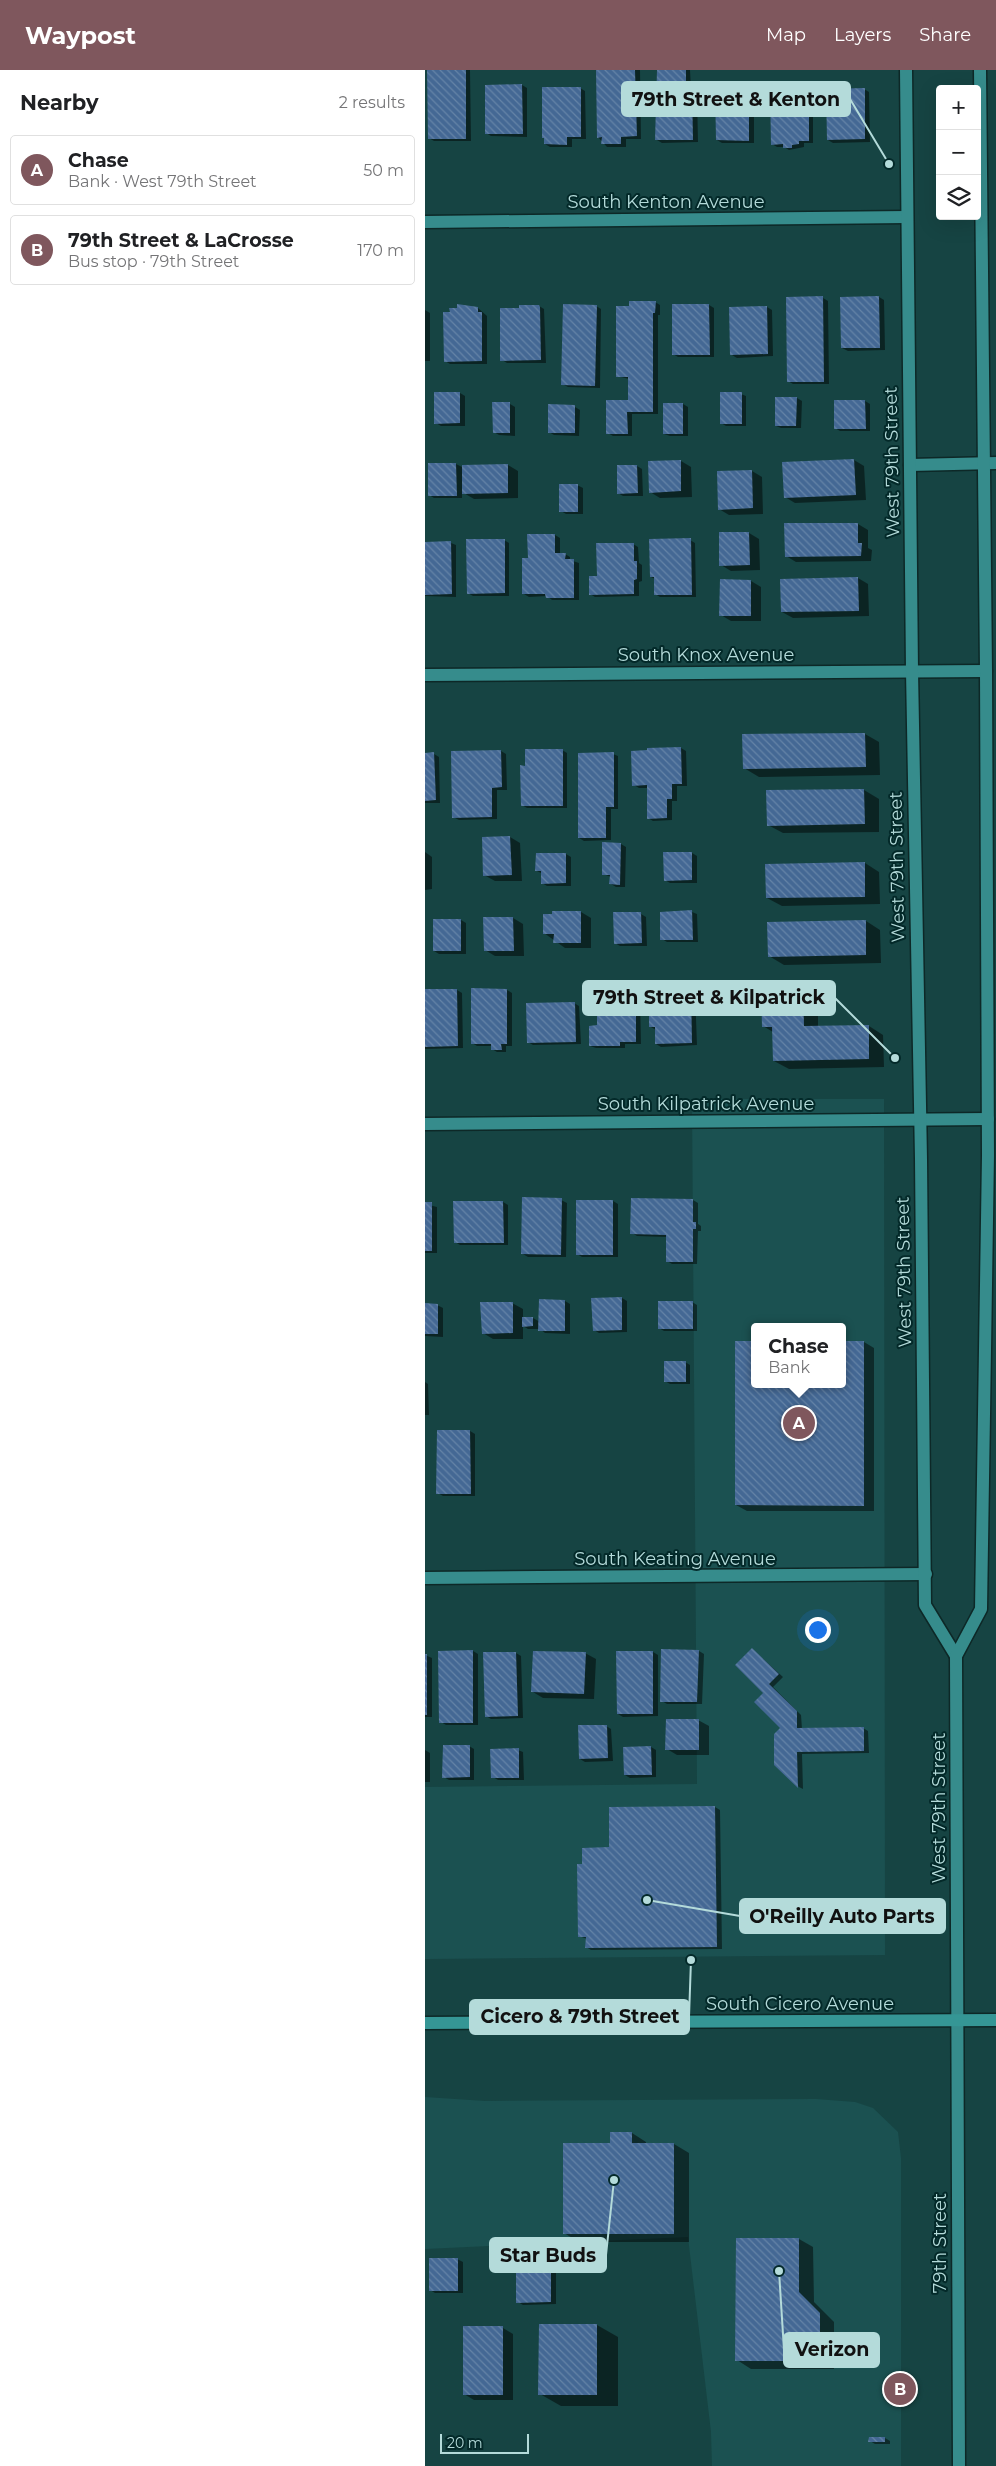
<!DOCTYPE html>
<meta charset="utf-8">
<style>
:root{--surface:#fff;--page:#f6f6f6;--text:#202124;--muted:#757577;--line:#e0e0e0;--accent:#7f575d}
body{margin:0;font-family:Montserrat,sans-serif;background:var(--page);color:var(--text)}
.controls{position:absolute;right:15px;top:15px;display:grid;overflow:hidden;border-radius:5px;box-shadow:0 5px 20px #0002}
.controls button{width:45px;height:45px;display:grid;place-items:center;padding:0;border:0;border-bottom:1px solid var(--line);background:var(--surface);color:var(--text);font:25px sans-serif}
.scale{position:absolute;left:15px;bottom:12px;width:89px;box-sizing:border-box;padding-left:5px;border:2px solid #b4dbda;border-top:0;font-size:14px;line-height:18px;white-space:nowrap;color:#b4dbda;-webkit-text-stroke:4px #032929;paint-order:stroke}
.you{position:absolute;left:392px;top:1559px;width:18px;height:18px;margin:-12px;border:4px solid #fff;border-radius:50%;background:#1a73e8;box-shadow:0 0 0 8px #1a73e833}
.badge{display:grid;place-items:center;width:32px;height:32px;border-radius:50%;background:var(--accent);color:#fff;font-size:16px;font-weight:700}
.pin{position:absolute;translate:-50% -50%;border:2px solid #fff;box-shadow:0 1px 5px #0006}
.popup{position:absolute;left:326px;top:1253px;width:95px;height:65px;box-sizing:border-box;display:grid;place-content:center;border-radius:5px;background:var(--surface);filter:drop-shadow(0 1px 4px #0005);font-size:16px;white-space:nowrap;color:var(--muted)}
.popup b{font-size:19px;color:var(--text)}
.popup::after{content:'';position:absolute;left:50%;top:100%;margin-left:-10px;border:10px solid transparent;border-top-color:var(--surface)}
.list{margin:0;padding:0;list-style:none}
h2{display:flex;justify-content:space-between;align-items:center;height:65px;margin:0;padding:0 20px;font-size:21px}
h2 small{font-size:16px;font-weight:400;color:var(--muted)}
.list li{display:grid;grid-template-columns:32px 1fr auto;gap:15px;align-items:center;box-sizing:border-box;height:70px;margin:0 10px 10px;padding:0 10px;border:1px solid var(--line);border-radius:5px}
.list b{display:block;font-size:19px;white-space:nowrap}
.list p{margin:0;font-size:16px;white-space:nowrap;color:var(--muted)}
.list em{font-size:16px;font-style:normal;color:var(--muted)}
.icon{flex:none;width:28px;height:28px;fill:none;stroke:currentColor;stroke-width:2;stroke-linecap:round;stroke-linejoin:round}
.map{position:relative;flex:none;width:571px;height:2396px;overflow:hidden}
header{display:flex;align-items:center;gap:30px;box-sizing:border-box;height:70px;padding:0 25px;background:var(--accent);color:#fff}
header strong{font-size:24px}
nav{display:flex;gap:28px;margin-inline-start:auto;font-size:18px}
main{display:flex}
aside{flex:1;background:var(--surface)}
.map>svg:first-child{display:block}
.built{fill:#1b5151;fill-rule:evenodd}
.shadow{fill:#0007}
.building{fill:url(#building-back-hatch)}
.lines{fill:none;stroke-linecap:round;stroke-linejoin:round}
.street-casing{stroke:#0d2827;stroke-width:15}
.secondary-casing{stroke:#0d2827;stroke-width:15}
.primary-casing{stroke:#0d2827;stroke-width:15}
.street{stroke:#368c8c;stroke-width:12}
.secondary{stroke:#368c8c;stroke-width:12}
.primary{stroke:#359695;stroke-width:12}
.labels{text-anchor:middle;stroke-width:4;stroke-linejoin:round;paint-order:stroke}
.street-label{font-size:18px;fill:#b4dbda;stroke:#032929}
.leader{fill:none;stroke:#b4dbda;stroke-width:2}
.callout-dot{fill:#b4dbda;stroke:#032929;stroke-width:2}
.callout{fill:#b4dbda;stroke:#b4dbda;stroke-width:2}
.callout-label{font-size:19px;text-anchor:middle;font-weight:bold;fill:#111}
</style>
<header>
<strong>Waypost</strong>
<nav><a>Map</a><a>Layers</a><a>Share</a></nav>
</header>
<main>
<aside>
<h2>Nearby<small>2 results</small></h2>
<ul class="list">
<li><span class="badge">A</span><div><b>Chase</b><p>Bank · West 79th Street</p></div><em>50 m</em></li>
<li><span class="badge">B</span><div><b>79th Street &amp; LaCrosse</b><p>Bus stop · 79th Street</p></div><em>170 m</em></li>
</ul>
</aside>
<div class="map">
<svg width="571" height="2396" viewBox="0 0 571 2396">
<defs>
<pattern id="building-back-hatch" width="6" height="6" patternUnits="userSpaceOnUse" patternTransform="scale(1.25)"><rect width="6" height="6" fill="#446894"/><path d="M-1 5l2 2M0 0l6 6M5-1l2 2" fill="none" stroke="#6584a7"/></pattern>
</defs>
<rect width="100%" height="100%" fill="#164443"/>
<!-- built -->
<g class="built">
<path d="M267 1029H459L460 1885 0 1889V1717L272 1714ZM330 1257H418V1314H330Z"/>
<polygon points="0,2027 60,2031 391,2029 430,2032 448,2038 473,2062 476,2088 476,2396 287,2396 286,2362 263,2167 0,2179"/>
</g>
<!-- shadow -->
<g class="shadow">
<polygon points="3,0 45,0 46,71 9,71 4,68"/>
<polygon points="172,0 215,0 216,69 201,69 201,77 182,77 173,67"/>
<polygon points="233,0 265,0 266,19 272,22 273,72 237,73 232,70"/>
<polygon points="97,15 102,18 102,67 66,66 61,63 62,16"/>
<polygon points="155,18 160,21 161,69 147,69 147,77 125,77 120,74"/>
<polygon points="291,19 324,19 329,22 329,73 297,73 292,70"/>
<polygon points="439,19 444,22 445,72 408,73 403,70"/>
<polygon points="383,20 388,23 388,73 379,73 379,77 364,80 359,77 352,77 347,74"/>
<polygon points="454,227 459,230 460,280 423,281 417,278"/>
<polygon points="363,228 398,228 403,231 404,314 368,314 363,311"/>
<polygon points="230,232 235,235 235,245 233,245 233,344 207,344 207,366 188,366 183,363 204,332 204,309 192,306"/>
<polygon points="248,235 284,235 289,238 289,287 253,287 248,284"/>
<polygon points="33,236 53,238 62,246 62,294 25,294 20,291 26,244 33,239"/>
<polygon points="114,236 119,239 121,293 82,293 77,290"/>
<polygon points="171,236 176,239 175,318 143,317 137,314"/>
<polygon points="342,237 347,240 348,286 312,288 307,285"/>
<polygon points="0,240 5,243 5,291 0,291"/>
<polygon points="35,323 40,326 40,356 16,356 11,353"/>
<polygon points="316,324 321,326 321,356 301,356 296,353"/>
<polygon points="351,328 372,328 377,331 376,358 356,358 351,356"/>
<polygon points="440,331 445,334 445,361 415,361 410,358"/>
<polygon points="85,334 90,337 90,366 74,365 69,362"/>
<polygon points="258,334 263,337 263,366 245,366 239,364"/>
<polygon points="150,337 155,340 154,366 129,365 124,362"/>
<polygon points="429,390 439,396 441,430 370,433 360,427"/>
<polygon points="256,391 266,397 267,427 235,428 225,422"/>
<polygon points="31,394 39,398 83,395 93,401 93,428 49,429 37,422 37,428 9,428 4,425 4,395"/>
<polygon points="212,396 217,399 218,426 198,426 193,423 193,397"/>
<polygon points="327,401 337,407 338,444 304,445 294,439"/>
<polygon points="152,415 158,418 158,444 141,444 136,441"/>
<polygon points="433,454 443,460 443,478 447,480 446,491 371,492 361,486"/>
<polygon points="324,463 334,469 335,500 306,501 296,495"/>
<polygon points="130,465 135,468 135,484 140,484 145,487 145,490 154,493 154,530 127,530 122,526 104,527 99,524 104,489"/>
<polygon points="79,470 84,473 84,526 48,526 43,523"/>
<polygon points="265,470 270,473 271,527 235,527 230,524 230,509 226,507"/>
<polygon points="0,473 26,473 31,475 31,527 0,526"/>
<polygon points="208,474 213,477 214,493 217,495 217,511 214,512 214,526 170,527 165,524 173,507"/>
<polygon points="433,508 443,514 444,546 368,548 357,542"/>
<polygon points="326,511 336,517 336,551 306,551 296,545"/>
<polygon points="440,664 454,672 455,705 334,707 319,698"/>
<polygon points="256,678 261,681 262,716 252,716 252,731 247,731 247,750 228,751 223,748 223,718 214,718 209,715 223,679"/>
<polygon points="137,680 142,683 142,738 102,738 97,735 102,697"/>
<polygon points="76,681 81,684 82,720 72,720 72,749 34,750 28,747 28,682"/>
<polygon points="0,684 9,684 14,687 15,733 0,733"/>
<polygon points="188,684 193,686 193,739 186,739 186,770 159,771 154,768"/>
<polygon points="439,720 454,729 454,762 358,763 343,755"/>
<polygon points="85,767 95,773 97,811 70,811 59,805"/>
<polygon points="196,774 201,777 200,817 191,817 186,814 186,807 178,804"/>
<polygon points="0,782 7,787 7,819 0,820"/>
<polygon points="267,783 272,786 272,813 245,813 240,810"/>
<polygon points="112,784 141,784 146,787 146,816 122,816 117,813 118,804 112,801"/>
<polygon points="440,793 454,802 455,834 357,836 342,828"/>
<polygon points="156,842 166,848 166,878 140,878 119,863"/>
<polygon points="267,842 272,844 273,872 242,872 237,869 236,843"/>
<polygon points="189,843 216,844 221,847 222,876 195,876 190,873"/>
<polygon points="88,848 98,854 99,886 70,886 60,880"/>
<polygon points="9,850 36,850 41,853 41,884 14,884 9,881"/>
<polygon points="441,851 455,860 456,893 359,895 344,886"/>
<polygon points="378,915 393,924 393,957 444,956 458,965 459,997 364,999 349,991 348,962 338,956 338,916"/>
<polygon points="265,919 270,922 272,975 236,977 231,974 231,960 226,957"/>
<polygon points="32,920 37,923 38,978 0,979 0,921"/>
<polygon points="82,920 87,923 87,976 81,976 81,982 72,982 67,979 67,976 52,976 47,973"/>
<polygon points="210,925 215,928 216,974 200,974 200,978 171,978 165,976 173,956"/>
<polygon points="149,933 154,936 156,974 108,975 103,972"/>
<polygon points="136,1130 142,1133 141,1187 103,1187 98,1184"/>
<polygon points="268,1130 273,1133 273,1154 276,1156 276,1161 273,1161 272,1194 247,1194 242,1191 242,1167 212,1166 207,1163"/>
<polygon points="188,1131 193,1134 193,1187 157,1187 152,1184"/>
<polygon points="30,1132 78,1132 83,1135 83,1175 35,1175 30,1172"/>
<polygon points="0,1134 12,1137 12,1183 0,1183"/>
<polygon points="197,1228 202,1231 202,1262 174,1263 169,1260"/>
<polygon points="116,1231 140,1231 145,1234 145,1264 120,1263 115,1259 103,1259 98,1256 98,1269 68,1269 58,1263 87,1233 98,1239 98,1249 108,1248 115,1252"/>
<polygon points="267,1232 272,1235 272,1261 239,1261 234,1258"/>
<polygon points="0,1235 12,1235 18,1238 18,1267 0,1266"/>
<polygon points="311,1272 330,1272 330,1314 418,1314 418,1272 439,1272 449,1278 449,1441 322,1441 311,1435"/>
<polygon points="260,1292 265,1295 265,1314 245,1314 240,1311"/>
<polygon points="0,1312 3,1314 4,1345 0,1345"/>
<polygon points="45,1361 50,1364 50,1426 18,1426 13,1423"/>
<polygon points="328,1580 358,1607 348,1617 376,1645 377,1659 438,1658 443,1661 444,1683 377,1684 378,1719 374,1717 351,1695 357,1658 340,1623"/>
<polygon points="48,1581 53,1584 53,1655 21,1655 16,1652"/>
<polygon points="274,1581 279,1584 277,1634 242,1634 237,1631"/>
<polygon points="228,1582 233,1585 233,1646 198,1647 193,1644"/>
<polygon points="91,1583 96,1586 98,1648 66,1649 61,1646"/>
<polygon points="160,1583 171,1589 169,1629 118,1628 108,1622"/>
<polygon points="0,1585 7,1588 7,1647 0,1647"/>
<polygon points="273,1650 284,1656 284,1685 252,1685 242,1679"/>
<polygon points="181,1656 186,1659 188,1691 160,1692 155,1689"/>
<polygon points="44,1676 49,1679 49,1710 24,1710 19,1707"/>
<polygon points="226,1677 231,1680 231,1707 205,1708 200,1705"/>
<polygon points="0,1680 5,1683 5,1712 0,1712"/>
<polygon points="93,1680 98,1682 99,1710 73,1710 68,1707"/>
<polygon points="290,1737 295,1740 297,1879 166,1880 161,1877 162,1869 154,1866 159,1795 186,1778 185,1738"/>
<polygon points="207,2063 221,2072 221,2074 249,2074 264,2083 264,2172 154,2172 139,2163 186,2074"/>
<polygon points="374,2169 388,2177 389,2232 409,2252 409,2299 326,2299 312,2290"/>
<polygon points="32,2189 38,2192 38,2223 10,2223 5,2220"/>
<polygon points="126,2200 131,2203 131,2234 98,2235 93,2232"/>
<polygon points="172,2255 193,2267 193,2336 136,2336 115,2324"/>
<polygon points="78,2258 88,2264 88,2330 49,2330 39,2324"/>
<polygon points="445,2368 460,2368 465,2371 465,2374 450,2374 445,2371"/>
</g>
<!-- building -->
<g class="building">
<polygon points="2,0 41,0 41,69 3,69"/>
<polygon points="171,0 210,0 212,66 196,67 196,74 176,74 177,67 172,68"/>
<polygon points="232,0 261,0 261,18 267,18 268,70 230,70"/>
<polygon points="97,14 98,64 60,64 60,15"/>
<polygon points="117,17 156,17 156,67 142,67 142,75 119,74 119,68 117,68"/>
<polygon points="290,18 324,18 324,71 291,70"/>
<polygon points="345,18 384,18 384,71 374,71 374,74 367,75 367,78 358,78 358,74 346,75"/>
<polygon points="440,18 440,69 402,70 401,19"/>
<polygon points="398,226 399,312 362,312 361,227"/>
<polygon points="454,226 455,278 416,278 415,227"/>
<polygon points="204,231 231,231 230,243 228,243 228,342 202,342 203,364 181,364 181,330 203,330 203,307 191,307 191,236 204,236"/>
<polygon points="32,234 53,237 53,242 57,242 57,291 19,292 18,242 25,242 24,238 32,238"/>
<polygon points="138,234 172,235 170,316 136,315"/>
<polygon points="247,234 284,234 285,285 247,285"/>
<polygon points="94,235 114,235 115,237 116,290 75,291 75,238 94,238"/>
<polygon points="342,236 343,284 305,285 304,237"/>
<polygon points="9,322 35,322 35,353 9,354"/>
<rect x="295" y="322" width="22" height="32"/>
<polygon points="350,327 372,327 371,356 350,356"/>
<polygon points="409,330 440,330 441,359 409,359"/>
<polygon points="67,332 85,332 85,363 68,363"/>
<rect x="238" y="333" width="20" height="31"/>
<polygon points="123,334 150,335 150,363 123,363"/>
<polygon points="429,389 431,425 359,428 357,392"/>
<polygon points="256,390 256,421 224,423 223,391"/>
<polygon points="3,393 31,393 32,426 3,426"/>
<polygon points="83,394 83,423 37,424 37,395"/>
<polygon points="192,395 212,395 213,423 192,424"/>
<polygon points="327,400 328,438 293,440 292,401"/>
<rect x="134" y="414" width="19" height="28"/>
<polygon points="359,453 433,453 433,473 437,473 436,486 360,487"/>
<polygon points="294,462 324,462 325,495 294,496"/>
<polygon points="102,464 130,464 130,483 141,483 140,489 149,489 149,528 121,528 120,524 97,524 97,488 103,488"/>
<polygon points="266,468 267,525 229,525 229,507 225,507 224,469"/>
<polygon points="41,469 80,469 80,523 42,524"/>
<polygon points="26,471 27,524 0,525 0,472"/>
<polygon points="171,473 209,473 209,491 212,491 212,509 209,510 209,524 164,525 164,506 172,506"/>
<polygon points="433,507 434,541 356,542 355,509"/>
<polygon points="295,509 326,510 326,546 294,546"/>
<polygon points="440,663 441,697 318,699 317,664"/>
<polygon points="256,677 257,714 247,714 247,729 242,729 242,748 222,749 222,715 207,716 206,681 222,680 222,678"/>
<polygon points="100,679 138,679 138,736 96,736 95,695 100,696"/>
<polygon points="76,680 77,717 67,718 67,747 27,748 26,681"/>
<polygon points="9,682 11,730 0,731 0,683"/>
<polygon points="189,682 189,737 181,737 181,768 153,768 153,683"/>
<polygon points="439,719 440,754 342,756 341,720"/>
<polygon points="85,766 87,805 58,806 57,767"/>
<polygon points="177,772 196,773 195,815 184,814 185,805 177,805"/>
<polygon points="238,782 267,782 267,810 239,811"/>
<polygon points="111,783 141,783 141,813 116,814 116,801 110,801"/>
<polygon points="440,792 440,827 341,828 340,794"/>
<polygon points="267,840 268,870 235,870 235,842"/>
<polygon points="127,841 156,841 156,873 128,873 129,864 118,864 118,844 127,844"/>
<polygon points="188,842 216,842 217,873 189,874"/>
<polygon points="58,847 88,847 89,881 59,881"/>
<rect x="8" y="849" width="28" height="32"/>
<polygon points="441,850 441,885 343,887 342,852"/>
<polygon points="378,914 379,956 444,955 444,989 348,991 347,957 337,957 336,915"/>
<polygon points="46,918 82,919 82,974 76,974 77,980 66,980 66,974 46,974"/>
<polygon points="266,918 267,973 230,974 230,957 224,957 224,919"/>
<polygon points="0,919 32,919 33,976 0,977"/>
<polygon points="172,924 211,924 211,972 195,972 195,976 164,976 164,956 172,955"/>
<polygon points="150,932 151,972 102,973 101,933"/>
<polygon points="97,1127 137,1128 136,1185 96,1184"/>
<polygon points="206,1128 268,1129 268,1152 271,1152 271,1159 268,1159 268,1192 241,1192 241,1165 205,1164"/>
<rect x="151" y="1130" width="37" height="55"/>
<polygon points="28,1131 78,1131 79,1173 29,1173"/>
<rect x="0" y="1132" width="7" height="49"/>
<polygon points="197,1227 197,1260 168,1261 166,1228"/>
<polygon points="114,1229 140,1230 140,1261 113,1261"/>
<rect x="233" y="1231" width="35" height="28"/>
<polygon points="55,1232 88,1232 88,1263 57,1264"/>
<polygon points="0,1233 13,1234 13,1264 0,1264"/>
<polygon points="97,1247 108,1247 108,1256 97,1257"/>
<polygon points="310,1271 330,1271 330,1314 418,1314 418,1271 439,1271 439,1436 310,1435"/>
<rect x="239" y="1291" width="22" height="21"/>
<polygon points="12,1360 45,1360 46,1424 11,1424"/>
<polygon points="327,1578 354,1604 344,1614 372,1641 372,1658 439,1657 439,1681 372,1682 373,1718 349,1695 349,1664 355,1658 329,1632 338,1623 310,1595"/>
<polygon points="236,1579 274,1580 272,1632 235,1632"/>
<polygon points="48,1580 48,1653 14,1653 13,1581"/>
<polygon points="108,1581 161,1582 159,1624 106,1622"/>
<polygon points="191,1581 228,1581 228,1644 192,1644"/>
<polygon points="58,1582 91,1582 93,1646 60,1647"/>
<rect x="0" y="1584" width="2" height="61"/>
<polygon points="241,1649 274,1649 274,1680 240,1680"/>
<polygon points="153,1655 182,1655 183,1688 154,1689"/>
<polygon points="18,1675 45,1675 45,1707 17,1708"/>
<polygon points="226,1676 227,1705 199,1705 198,1677"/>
<polygon points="94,1678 94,1708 66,1708 65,1679"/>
<polygon points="290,1736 292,1877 160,1878 161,1867 153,1867 152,1794 157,1794 157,1778 184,1777 184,1737"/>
<polygon points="185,2062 207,2062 207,2073 249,2073 249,2164 138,2164 138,2073 185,2073"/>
<polygon points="311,2168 374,2168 374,2222 395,2243 395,2291 310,2291"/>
<rect x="4" y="2188" width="29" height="33"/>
<polygon points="126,2198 126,2232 91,2233 91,2199"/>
<polygon points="114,2254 172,2254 172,2325 113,2325"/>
<rect x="38" y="2256" width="40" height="69"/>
<polygon points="444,2367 460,2367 460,2372 443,2372"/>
</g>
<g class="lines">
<!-- street casing -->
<g class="street-casing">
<g id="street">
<polyline points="0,152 482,147"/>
<polyline points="485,395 571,393"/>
<polyline points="0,605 561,601"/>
<polyline points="0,1054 563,1049"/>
<polyline points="0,1508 501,1504"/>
</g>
</g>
<!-- secondary casing -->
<g class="secondary-casing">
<g id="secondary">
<polyline points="481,0 487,601 496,1089 500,1535 531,1586"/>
<polyline points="534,2396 531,1586 556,1539 563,1085 561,601 555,0"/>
</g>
</g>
<!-- primary casing -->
<g class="primary-casing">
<polyline id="primary" points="0,1953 571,1950"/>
</g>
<!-- street -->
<use href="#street" class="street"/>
<!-- secondary -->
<use href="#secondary" class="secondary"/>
<!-- primary -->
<use href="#primary" class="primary"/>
</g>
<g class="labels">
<!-- street labels -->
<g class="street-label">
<text x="241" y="138">South Kenton Avenue</text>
<text transform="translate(467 392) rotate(-91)" y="6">West 79th Street</text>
<text x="281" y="591">South Knox Avenue</text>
<text transform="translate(472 797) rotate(-91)" y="6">West 79th Street</text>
<text x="281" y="1040">South Kilpatrick Avenue</text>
<text transform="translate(479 1202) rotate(-91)" y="6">West 79th Street</text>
<text x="250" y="1495">South Keating Avenue</text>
<text transform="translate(514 1738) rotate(-90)" y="6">West 79th Street</text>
<text x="375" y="1940">South Cicero Avenue</text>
<text transform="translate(515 2173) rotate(-90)" y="6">79th Street</text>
</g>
</g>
<!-- callouts -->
<path class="leader" d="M464 94L425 29M470 988L410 928M222 1830L315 1846M266 1890L264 1947M189 2110L181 2185M354 2201L359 2280"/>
<g class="callout-dot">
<circle cx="464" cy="94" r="5"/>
<circle cx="470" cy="988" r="5"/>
<circle cx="222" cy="1830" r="5"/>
<circle cx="266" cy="1890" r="5"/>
<circle cx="189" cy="2110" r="5"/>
<circle cx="354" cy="2201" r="5"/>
</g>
<g class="callout">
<rect x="197" y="12" width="228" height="34" rx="5"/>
<rect x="158" y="911" width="252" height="34" rx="5"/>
<rect x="315" y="1829" width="205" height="34" rx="5"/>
<rect x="45" y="1930" width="219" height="34" rx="5"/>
<rect x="65" y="2168" width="116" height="34" rx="5"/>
<rect x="359" y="2263" width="95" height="34" rx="5"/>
</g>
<g class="callout-label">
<text x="311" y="36">79th Street &amp; Kenton</text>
<text x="284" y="934">79th Street &amp; Kilpatrick</text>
<text x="417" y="1853">O'Reilly Auto Parts</text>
<text x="155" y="1953">Cicero &amp; 79th Street</text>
<text x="123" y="2192">Star Buds</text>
<text x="407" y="2286">Verizon</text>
</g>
</svg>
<div class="controls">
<button>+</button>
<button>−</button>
<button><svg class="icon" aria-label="layers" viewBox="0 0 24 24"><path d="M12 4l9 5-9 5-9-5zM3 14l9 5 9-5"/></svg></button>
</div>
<div class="scale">20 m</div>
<div class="you"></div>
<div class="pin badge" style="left:374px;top:1353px">A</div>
<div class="popup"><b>Chase</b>Bank</div>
<div class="pin badge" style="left:475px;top:2319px">B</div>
</div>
</main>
